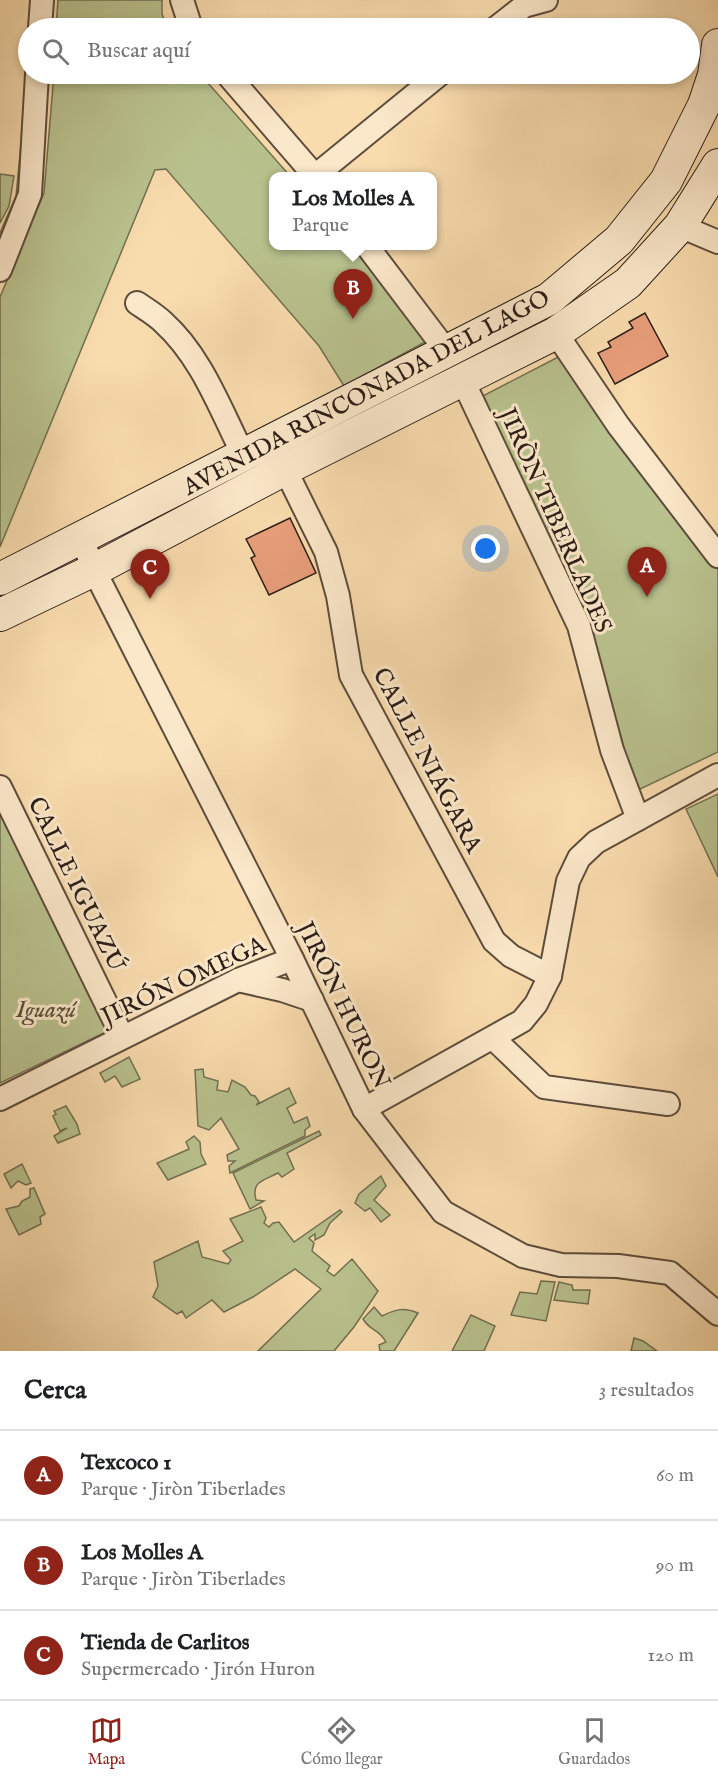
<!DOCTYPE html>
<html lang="es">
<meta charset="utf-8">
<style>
:root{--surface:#fff;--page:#f2f2f2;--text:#202124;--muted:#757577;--line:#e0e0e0;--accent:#8f2418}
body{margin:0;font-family:"IM FELL English",serif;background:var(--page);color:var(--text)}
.you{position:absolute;left:486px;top:549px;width:21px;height:21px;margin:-15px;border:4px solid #fff;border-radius:50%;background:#1a73e8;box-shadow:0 0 0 9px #1a73e833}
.badge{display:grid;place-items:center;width:39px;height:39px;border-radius:50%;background:var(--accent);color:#fff;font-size:20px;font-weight:700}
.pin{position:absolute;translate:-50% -50px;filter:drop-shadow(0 2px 3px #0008)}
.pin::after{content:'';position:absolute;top:32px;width:21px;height:18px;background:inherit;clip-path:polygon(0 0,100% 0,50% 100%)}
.popup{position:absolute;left:269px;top:172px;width:168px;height:78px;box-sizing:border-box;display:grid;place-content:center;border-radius:12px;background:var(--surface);filter:drop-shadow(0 2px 4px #0005);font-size:20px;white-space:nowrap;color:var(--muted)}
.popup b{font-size:22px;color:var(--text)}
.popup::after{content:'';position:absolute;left:50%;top:100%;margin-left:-12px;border:12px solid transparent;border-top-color:var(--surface)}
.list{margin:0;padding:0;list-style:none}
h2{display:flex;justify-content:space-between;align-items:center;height:78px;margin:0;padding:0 24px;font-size:26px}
h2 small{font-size:20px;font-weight:400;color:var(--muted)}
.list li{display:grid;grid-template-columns:39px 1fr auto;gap:18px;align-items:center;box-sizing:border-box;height:90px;padding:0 24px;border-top:2px solid var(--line)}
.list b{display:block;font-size:22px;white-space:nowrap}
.list p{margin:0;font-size:20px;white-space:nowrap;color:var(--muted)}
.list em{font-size:20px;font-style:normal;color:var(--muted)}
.icon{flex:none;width:33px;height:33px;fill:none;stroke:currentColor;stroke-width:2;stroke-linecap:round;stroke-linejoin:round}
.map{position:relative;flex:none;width:718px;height:1351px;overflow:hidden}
.search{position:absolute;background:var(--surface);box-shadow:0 3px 9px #0003;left:18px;right:18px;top:18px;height:66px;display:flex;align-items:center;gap:15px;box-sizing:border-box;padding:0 21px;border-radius:33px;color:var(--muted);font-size:22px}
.sheet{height:348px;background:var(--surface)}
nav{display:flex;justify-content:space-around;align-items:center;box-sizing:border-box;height:84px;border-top:2px solid var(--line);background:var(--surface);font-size:16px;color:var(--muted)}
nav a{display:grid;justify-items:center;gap:3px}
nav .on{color:var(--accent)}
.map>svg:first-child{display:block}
.green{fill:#b9c28e;stroke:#727052;stroke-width:1.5}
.building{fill:#e89e7b;stroke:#2a1d16;stroke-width:1.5}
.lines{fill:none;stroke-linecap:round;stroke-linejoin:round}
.street-casing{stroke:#5e4d3c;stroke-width:26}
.secondary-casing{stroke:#2a1d16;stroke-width:34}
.street{stroke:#fbe8ca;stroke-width:22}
.secondary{stroke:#fbe8ca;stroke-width:32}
.labels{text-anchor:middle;stroke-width:6;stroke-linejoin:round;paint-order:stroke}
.street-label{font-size:24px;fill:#2a1d16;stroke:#fbe8ca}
.park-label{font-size:24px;font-style:italic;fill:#554f3a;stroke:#fbe8ca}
</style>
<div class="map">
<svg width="718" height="1351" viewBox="0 0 718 1351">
<rect width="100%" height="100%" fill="#f9dcae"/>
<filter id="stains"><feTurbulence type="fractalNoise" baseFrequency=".00333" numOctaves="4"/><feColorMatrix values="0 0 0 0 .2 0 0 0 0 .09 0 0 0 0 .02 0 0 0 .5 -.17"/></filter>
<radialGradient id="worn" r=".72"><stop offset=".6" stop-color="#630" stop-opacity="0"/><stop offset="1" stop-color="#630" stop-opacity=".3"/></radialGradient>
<!-- green -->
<g class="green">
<polygon points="58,0 162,0 162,14 168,28 56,28"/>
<polygon points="54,74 200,74 290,176 274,176 274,246 352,246 389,287 425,342 344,386 319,346 166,169 155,170 0,547 0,297 44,193"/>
<polygon points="26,93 22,197 0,246 0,233 16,196"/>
<polygon points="0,174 14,176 9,206 0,223"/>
<polygon points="562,355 691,530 718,570 718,752 636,791 589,623 479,398"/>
<polygon points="718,794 718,877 686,809"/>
<polygon points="0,810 108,1031 0,1083"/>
<polygon points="129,1057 140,1079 122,1087 115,1076 105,1082 100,1073"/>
<polygon points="203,1069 204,1077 218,1081 217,1090 228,1092 232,1080 245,1087 251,1095 255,1096 259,1102 256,1105 289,1088 296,1103 287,1108 294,1123 307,1117 310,1126 305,1130 305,1136 230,1173 229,1166 235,1161 228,1161 227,1155 239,1149 221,1118 209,1130 198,1126 195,1070"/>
<polygon points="66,1106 77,1124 80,1134 58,1143 54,1136 67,1128 60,1131 53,1116 56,1114 54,1111"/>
<path d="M319 1131 321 1135 287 1153 294 1169 282 1177 278 1173C263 1181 251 1181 256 1200L264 1201 250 1209 233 1173Z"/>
<polygon points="194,1136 200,1142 201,1154 206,1164 168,1180 157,1163 189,1149 186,1142"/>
<polygon points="22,1164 31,1183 26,1185 18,1181 11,1188 4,1174"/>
<polygon points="381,1176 386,1186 374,1200 390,1215 381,1222 370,1208 365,1211 355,1203 359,1194"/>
<polygon points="34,1188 45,1214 40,1217 41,1224 19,1235 6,1209 19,1206 22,1201 30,1197 30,1189"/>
<polygon points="261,1207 266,1218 264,1223 269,1227 273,1223 279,1222 294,1242 340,1210 342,1212 330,1223 324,1235 315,1240 315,1234 309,1238 314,1243 312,1251 330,1266 327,1271 334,1276 352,1259 378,1291 354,1327 334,1351 258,1351 321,1289 295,1269 253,1297 224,1312 212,1300 186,1318 182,1311 177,1314 153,1297 158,1286 154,1262 198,1241 202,1257 228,1264 231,1260 223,1251 243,1241 230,1219"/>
<polygon points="541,1281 555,1282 546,1321 511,1315 520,1292 537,1294"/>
<polygon points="559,1282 572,1285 573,1290 590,1290 588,1304 554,1300"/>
<path d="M374 1307 382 1316C396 1309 404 1307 418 1313L394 1351H380L379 1345 386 1342C378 1328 371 1332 363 1319Z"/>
<polygon points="471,1315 495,1326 484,1351 452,1351"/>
<polygon points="634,1338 643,1341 657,1351 631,1351"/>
</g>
<!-- building -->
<g class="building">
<polygon points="645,313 668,356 615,384 598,353 611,347 608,342 633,328 629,322"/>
<polygon points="290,518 316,573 269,595 251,558 255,556 246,539"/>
</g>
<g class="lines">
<!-- street casing -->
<g class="street-casing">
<g id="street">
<polyline points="182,0 191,28"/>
<polyline points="40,28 42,0"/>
<polyline points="496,28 524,6 546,0"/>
<polyline points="227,74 315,176"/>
<polyline points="315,176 440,74"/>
<polyline points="680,226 718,242"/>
<polyline points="367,246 448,353"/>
<polyline points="0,270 30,194 37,74"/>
<path d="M137 303C146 309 156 315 163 322 202 357 221 411 244 456"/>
<polyline points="556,333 618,425 718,556"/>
<polyline points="463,381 579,626 612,750 638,819"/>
<polyline points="285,469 326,552 338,596 351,675 494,941 511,956 550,976"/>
<polyline points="82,539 94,570 292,959 364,1109 443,1212 523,1256 561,1265 618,1266 670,1273 718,1314"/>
<polyline points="0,787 122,1036"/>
<polyline points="238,980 282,990 312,1000"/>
<polyline points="493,1038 544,1087 668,1104"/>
<polyline points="0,1099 238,980 292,959"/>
<polyline points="364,1109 522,1021 536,1004 550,976 568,881 579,858 596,842 718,775"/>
</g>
</g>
<!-- secondary casing -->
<g class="secondary-casing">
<g id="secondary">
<polyline points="0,579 549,299 619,240 666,181 704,105 714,75 718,45"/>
<polyline points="0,615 94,570 285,469 556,333 628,283 680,226 718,165"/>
</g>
</g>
<!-- street -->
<use href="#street" class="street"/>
<!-- secondary -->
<use href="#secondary" class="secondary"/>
</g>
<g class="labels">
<!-- street labels -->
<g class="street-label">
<text transform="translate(366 392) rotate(-28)" y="8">AVENIDA RINCONADA DEL LAGO</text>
<text transform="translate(556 520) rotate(66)" y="8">JIRÒN TIBERLADES</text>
<text transform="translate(428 760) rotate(62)" y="8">CALLE NIÁGARA</text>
<text transform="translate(77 884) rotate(64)" y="8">CALLE IGUAZÚ</text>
<text transform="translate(183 980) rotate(-25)" y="8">JIRÓN OMEGA</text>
<text transform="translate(344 1005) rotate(64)" y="8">JIRÓN HURON</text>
</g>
<!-- park labels -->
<g class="park-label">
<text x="46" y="1017">Iguazú</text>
</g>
</g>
<rect width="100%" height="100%" filter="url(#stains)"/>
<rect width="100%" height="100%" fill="url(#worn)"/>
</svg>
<div class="you"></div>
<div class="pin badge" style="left:647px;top:597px">A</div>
<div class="pin badge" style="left:353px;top:319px">B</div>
<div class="popup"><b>Los Molles A</b>Parque</div>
<div class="pin badge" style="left:150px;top:599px">C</div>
<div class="search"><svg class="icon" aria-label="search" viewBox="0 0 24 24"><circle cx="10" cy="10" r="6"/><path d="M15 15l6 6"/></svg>Buscar aquí</div>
</div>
<section class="sheet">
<h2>Cerca<small>3 resultados</small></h2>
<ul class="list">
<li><span class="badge">A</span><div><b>Texcoco 1</b><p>Parque · Jiròn Tiberlades</p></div><em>60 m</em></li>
<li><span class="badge">B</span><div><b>Los Molles A</b><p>Parque · Jiròn Tiberlades</p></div><em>90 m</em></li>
<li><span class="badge">C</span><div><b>Tienda de Carlitos</b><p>Supermercado · Jirón Huron</p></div><em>120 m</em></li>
</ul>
</section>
<nav>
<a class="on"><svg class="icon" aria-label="map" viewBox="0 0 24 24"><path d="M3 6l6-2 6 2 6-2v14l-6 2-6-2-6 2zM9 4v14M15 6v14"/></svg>Mapa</a>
<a><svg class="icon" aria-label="directions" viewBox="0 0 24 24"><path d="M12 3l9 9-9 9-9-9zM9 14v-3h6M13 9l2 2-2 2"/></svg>Cómo llegar</a>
<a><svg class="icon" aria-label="saved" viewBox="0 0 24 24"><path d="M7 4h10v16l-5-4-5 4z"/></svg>Guardados</a>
</nav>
